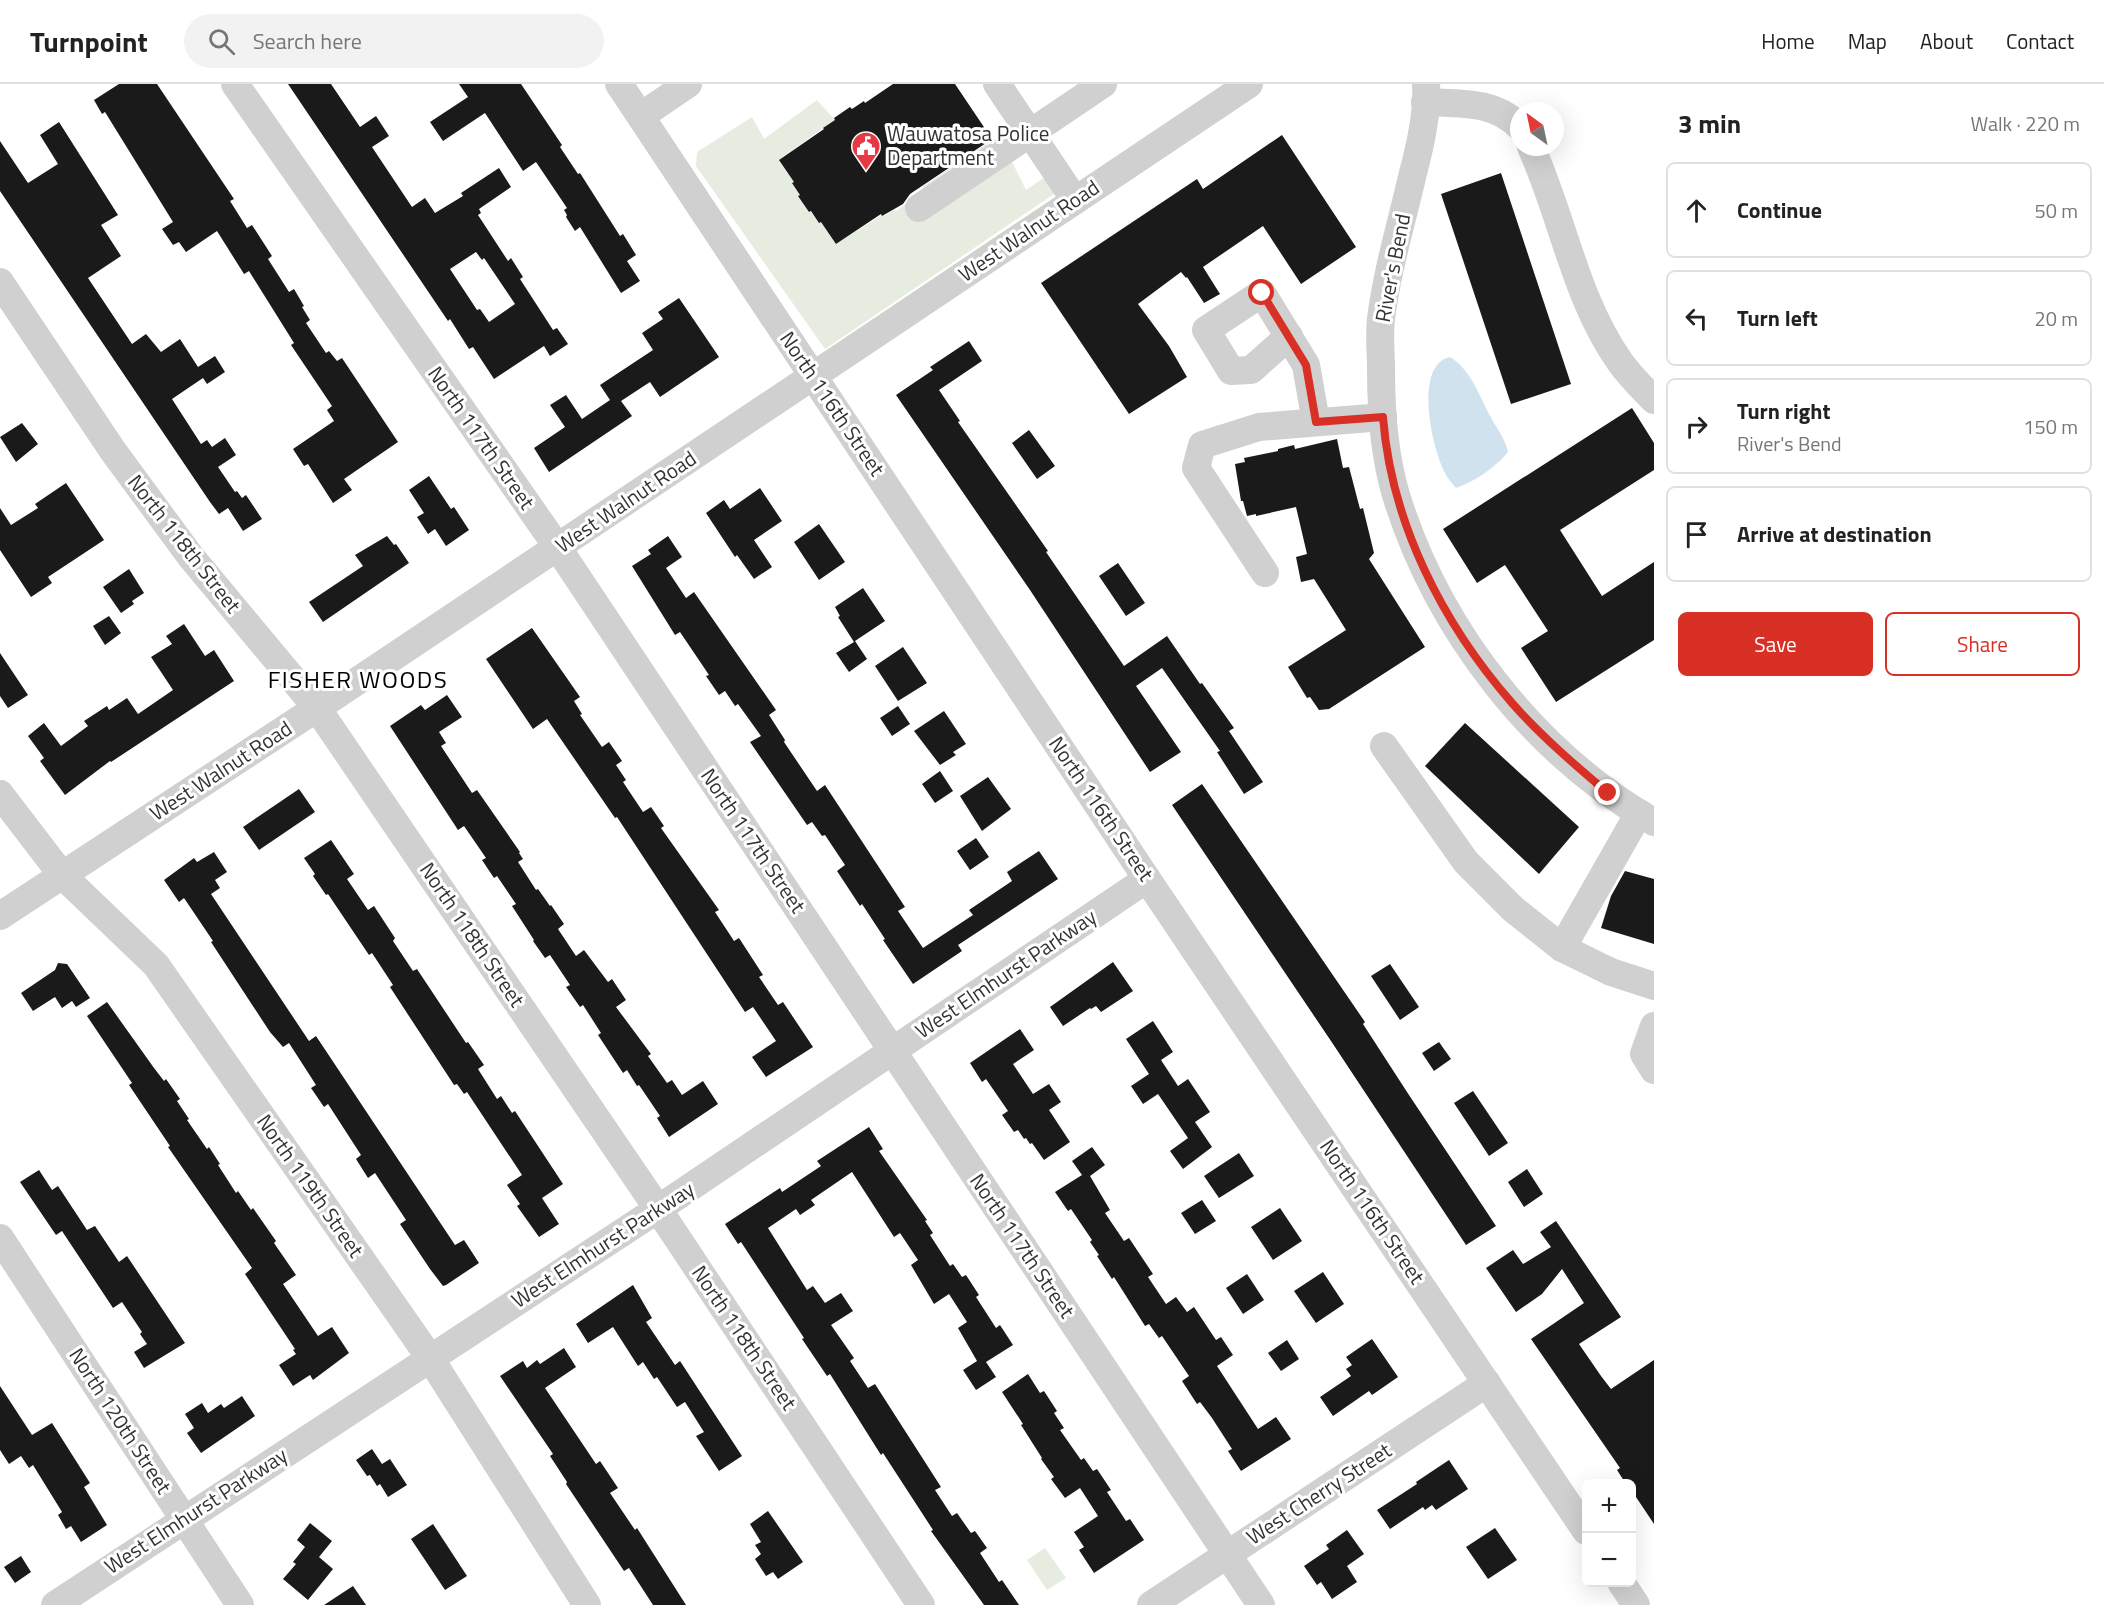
<!DOCTYPE html>
<meta charset="utf-8">
<style>
:root{--surface:#fff;--page:#f2f2f2;--text:#222;--muted:#767676;--line:#e0e0e0;--accent:#d93025}
body{margin:0;font-family:"Titillium Web",sans-serif;background:var(--page);color:var(--text)}
.controls{position:absolute;right:18px;bottom:18px;display:grid;overflow:hidden;border-radius:9px;box-shadow:0 6px 24px #0002}
.controls button{width:54px;height:54px;display:grid;place-items:center;padding:0;border:0;border-bottom:2px solid var(--line);background:var(--surface);color:var(--text);font:30px sans-serif}
.compass{position:absolute;left:1510px;top:18px;width:54px;height:54px;border-radius:50%;background:var(--surface);box-shadow:0 6px 24px #0002;rotate:327deg}
.stop{position:absolute;width:18px;height:18px;margin:-14px;border:4px solid #d93025;border-radius:50%;background:#fff}
.stop.end{background:#d93025;border-color:#fff;box-shadow:0 2px 6px #0008}
.list{margin:0;padding:0;list-style:none}
h2{display:flex;justify-content:space-between;align-items:center;height:78px;margin:0;padding:0 24px;font-size:26px}
h2 small{font-size:20px;font-weight:400;color:var(--muted)}
.list li{display:grid;grid-template-columns:39px 1fr auto;gap:18px;align-items:center;box-sizing:border-box;height:96px;margin:0 12px 12px;padding:0 12px;border:2px solid var(--line);border-radius:9px}
.list b{display:block;font-size:22px;white-space:nowrap}
.list p{margin:0;font-size:20px;white-space:nowrap;color:var(--muted)}
.list em{font-size:20px;font-style:normal;color:var(--muted)}
.actions{display:flex;gap:12px;padding:18px 24px}
.actions a{flex:1;padding:14px 0;border:2px solid var(--accent);border-radius:9px;text-align:center;font-size:21px;color:var(--accent)}
.actions .main{background:var(--accent);color:#fff}
.icon{flex:none;width:33px;height:33px;fill:none;stroke:currentColor;stroke-width:2;stroke-linecap:round;stroke-linejoin:round}
.map{position:relative;flex:none;width:1654px;height:1521px;overflow:hidden}
header{display:flex;align-items:center;gap:36px;box-sizing:border-box;height:84px;padding:0 30px;background:var(--surface);border-bottom:2px solid var(--line)}
header strong{font-size:28px}
nav{display:flex;gap:33px;margin-inline-start:auto;font-size:21px}
.search{width:420px;height:54px;background:var(--page);display:flex;align-items:center;gap:15px;box-sizing:border-box;padding:0 21px;border-radius:33px;color:var(--muted);font-size:22px}
main{display:flex}
aside{flex:1;background:var(--surface)}
.map>svg:first-child{display:block}
.green{fill:#e6ecdf}
.water{fill:#cfe2ee}
.building{fill:#1a1a1a;fill-rule:evenodd}
.lines{fill:none;stroke-linecap:round;stroke-linejoin:round}
.minor{stroke:#d0d0d0;stroke-width:28}
.route{stroke:#d93025;stroke-width:8}
.labels{text-anchor:middle;stroke-width:6;stroke-linejoin:round;paint-order:stroke}
.poi-label{font-size:21px;fill:#333;stroke:#fff;text-anchor:start}
.street-label{font-size:21px;fill:#333;stroke:#fff}
.quarter-label{font-size:24px;letter-spacing:1.5px;fill:#000;stroke:#fff}
</style>
<header>
<strong>Turnpoint</strong>
<div class="search"><svg class="icon" aria-label="search" viewBox="0 0 24 24"><circle cx="10" cy="10" r="6"/><path d="M15 15l6 6"/></svg>Search here</div>
<nav><a>Home</a><a>Map</a><a>About</a><a>Contact</a></nav>
</header>
<main>
<div class="map">
<svg width="1654" height="1521" viewBox="0 0 1654 1521">
<rect width="100%" height="100%" fill="#fff"/>
<!-- green -->
<g class="green">
<path d="M817 16 835 36 781 74 795 97 808 127C821 132 828 149 836 160L882 131 884 132 895 125 896 127 914 114 923 104 922 103 986 60 1010 74 1026 106 1048 91 1054 110 825 265 696 82 697 68 752 33 764 55Z"/>
<polygon points="1045,1464 1066,1494 1047,1506 1027,1476"/>
</g>
<!-- water -->
<path class="water" d="M1450 273C1471 286 1478 309 1489 330 1495 342 1505 354 1508 368 1496 383 1474 398 1456 404 1452 399 1447 394 1445 389 1432 364 1413 281 1450 273Z"/>
<!-- building -->
<g class="building">
<polygon points="119,0 157,0 234,115 230,117 247,144 252,141 272,172 268,175 289,208 294,205 304,222 302,223 310,236 306,239 326,269 329,267 337,277 342,274 398,358 344,395 352,406 333,419 308,380 304,382 293,365 334,337 327,326 332,322 291,261 294,259 249,187 244,190 217,147 186,168 179,158 173,161 162,145 173,138 105,28 102,30 94,16"/>
<path d="M288 0H331L360 43 376 32 389 52 372 63 412 123 425 114 435 129 463 112 461 109 499 84 511 103 479 125 481 129 478 131 508 177 511 174 523 193 520 195 553 246 557 244 568 260 550 272 544 262 494 295 473 263 469 265 450 235 448 237ZM476 168 482 176 484 174 515 220 489 238 480 225 477 226 450 185Z"/>
<polygon points="459,0 521,0 562,61 560,63 578,90 580,89 620,152 623,150 636,171 627,177 640,197 621,209 580,143 575,147 566,133 567,131 564,126 567,124 536,78 523,87 485,29 443,57 430,38 468,13"/>
<polygon points="893,0 955,0 992,55 910,110 903,120 882,132 881,130 836,160 821,138 819,139 811,127 809,128 798,112 800,111 792,99 794,98 779,76 824,45 823,44 835,36 834,34 850,23 852,25 864,17 865,19"/>
<polygon points="59,38 118,131 101,141 121,172 88,194 132,260 146,250 161,268 180,255 198,283 215,272 225,288 207,300 203,294 172,315 201,360 207,356 212,363 225,354 236,371 218,383 235,408 237,407 242,414 246,411 262,435 243,447 228,424 219,430 210,418 0,107 0,57 28,99 58,80 40,51"/>
<polygon points="1282,51 1356,163 1301,200 1263,142 1203,183 1220,210 1204,219 1187,193 1186,194 1181,188 1138,220 1169,262 1187,293 1129,330 1041,199 1197,95 1203,105"/>
<polygon points="1501,89 1571,300 1511,320 1441,110"/>
<polygon points="679,214 719,273 660,313 650,298 621,317 632,332 549,388 534,364 565,343 550,321 566,311 582,335 610,316 600,301 653,266 642,249 663,235 658,228"/>
<polygon points="969,257 982,277 939,306 960,337 958,338 1048,467 1046,468 1124,582 1167,552 1200,600 1202,599 1234,644 1229,647 1263,698 1244,710 1217,668 1220,667 1162,584 1136,602 1181,668 1150,688 1030,506 896,311 933,286 930,283"/>
<polygon points="1632,324 1654,359 1654,386 1560,446 1602,512 1654,478 1654,556 1556,618 1521,564 1548,547 1505,481 1477,499 1443,445"/>
<polygon points="22,339 38,360 16,378 0,353"/>
<polygon points="1029,346 1055,382 1037,395 1012,359"/>
<polygon points="1337,355 1343,384 1349,383 1360,425 1363,424 1374,469 1369,475 1425,563 1329,625 1319,626 1310,613 1307,614 1288,583 1346,546 1314,495 1301,498 1296,473 1307,470 1296,423 1256,432 1256,430 1247,432 1243,417 1241,417 1235,380 1245,378 1244,374 1278,367 1278,365 1294,361 1295,365"/>
<polygon points="429,392 451,425 454,423 469,446 446,462 435,445 428,450 417,433 424,429 409,406"/>
<polygon points="66,399 104,456 48,493 52,499 31,513 0,466 0,424 11,441 38,424 35,420"/>
<polygon points="760,404 782,437 754,456 772,483 754,495 737,471 735,473 706,429 724,416 730,425"/>
<polygon points="819,440 845,478 819,496 794,458"/>
<polygon points="387,452 394,461 396,460 409,479 323,538 309,518 363,482 355,471"/>
<polygon points="668,452 682,473 666,484 686,514 694,508 776,626 769,631 785,656 784,658 817,707 825,701 905,823 898,827 923,864 973,831 969,826 1012,797 1007,788 1039,767 1058,795 958,861 962,867 913,900 883,856 885,855 862,820 860,822 837,787 845,781 825,751 822,752 812,738 807,741 750,658 761,652 738,620 735,622 725,607 719,611 706,592 709,591 680,548 675,551 632,482 651,470 648,466"/>
<polygon points="1118,479 1145,519 1126,532 1099,492"/>
<polygon points="129,485 144,509 132,517 134,520 121,529 103,503"/>
<polygon points="863,504 885,537 855,557 867,575 849,588 836,569 854,558 838,533 840,532 835,523"/>
<polygon points="109,532 121,549 105,561 93,542"/>
<polygon points="184,540 205,572 214,566 234,597 111,678 110,677 65,711 40,677 44,674 28,652 44,639 61,662 88,642 84,637 107,622 109,626 127,614 138,630 173,606 151,573 172,560 166,552"/>
<polygon points="532,544 580,613 574,617 582,630 580,631 602,663 609,658 622,677 616,681 626,696 623,698 643,728 651,723 664,742 661,744 719,826 715,828 734,857 739,854 763,891 759,893 778,921 783,918 813,963 766,993 752,973 776,957 753,923 745,928 617,733 615,734 547,635 533,645 486,575"/>
<polygon points="903,563 927,599 898,617 875,582"/>
<polygon points="0,569 28,611 8,624 0,612"/>
<polygon points="447,611 462,633 439,648 446,659 441,662 472,709 477,706 520,768 519,769 523,775 518,778 536,806 538,805 550,822 551,821 564,840 558,845 576,872 584,866 608,898 612,895 626,916 616,923 651,970 648,972 667,999 672,996 682,1011 703,997 718,1020 669,1053 657,1034 660,1032 639,1001 637,1002 627,986 623,989 598,951 601,949 583,921 580,923 566,903 570,901 550,871 545,874 533,857 534,856 512,822 516,820 497,792 494,794 482,776 486,774 464,742 458,746 390,642 421,621 425,626"/>
<polygon points="898,622 910,640 892,652 880,634"/>
<polygon points="944,627 966,660 953,668 956,671 940,681 914,647"/>
<polygon points="1465,639 1579,743 1539,790 1425,682"/>
<polygon points="940,687 953,707 935,719 922,700"/>
<polygon points="988,693 1011,725 982,747 960,712"/>
<polygon points="1202,700 1365,938 1363,940 1407,1008 1496,1142 1466,1161 1333,960 1172,721"/>
<polygon points="299,705 315,728 259,766 243,743"/>
<polygon points="976,754 989,773 970,786 957,767"/>
<polygon points="331,756 354,790 347,795 368,826 374,822 395,854 393,857 413,887 417,885 466,959 468,958 484,981 478,985 497,1015 501,1012 512,1029 515,1027 563,1100 542,1114 559,1140 539,1153 517,1122 520,1120 507,1101 522,1091 467,1008 464,1010 457,1000 454,1001 390,903 393,901 372,869 369,871 328,810 326,811 313,792 315,790 304,774"/>
<polygon points="214,768 227,788 215,796 220,804 211,810 309,957 316,952 455,1161 464,1156 479,1179 446,1201 443,1202 430,1185 400,1140 406,1136 375,1089 368,1094 356,1075 361,1071 328,1020 324,1023 311,1004 316,1001 289,959 283,963 270,948 211,858 213,857 184,814 179,818 164,796 194,774 197,778"/>
<polygon points="1625,787 1654,795 1654,860 1601,844 1611,812"/>
<polygon points="1113,878 1133,907 1101,928 1096,922 1091,925 1090,924 1063,942 1050,923"/>
<polygon points="58,879 67,880 90,914 76,923 72,917 62,924 55,913 33,927 21,909 55,886"/>
<polygon points="1390,880 1419,923 1400,936 1371,892"/>
<polygon points="107,918 154,984 164,997 166,995 180,1015 177,1017 189,1035 187,1036 207,1065 209,1063 220,1080 218,1081 236,1109 238,1107 251,1126 253,1124 276,1157 274,1159 296,1191 283,1200 318,1252 332,1243 349,1269 313,1296 310,1291 293,1302 279,1281 296,1270 293,1266 295,1265 245,1190 252,1184 168,1063 170,1062 129,1001 132,999 87,932"/>
<polygon points="1153,937 1173,968 1161,976 1178,1002 1188,995 1210,1028 1195,1038 1212,1063 1183,1085 1170,1067 1188,1054 1158,1010 1143,1020 1131,1002 1149,990 1126,955"/>
<polygon points="1020,945 1034,966 1013,980 1033,1010 1049,1000 1061,1018 1049,1026 1070,1058 1044,1076 1032,1059 1030,1060 1026,1054 1024,1055 1018,1046 1014,1048 1002,1031 1008,1027 986,995 982,998 970,979"/>
<polygon points="1439,958 1451,975 1434,987 1422,969"/>
<polygon points="1473,1007 1508,1059 1489,1072 1454,1019"/>
<polygon points="869,1043 883,1065 879,1067 927,1136 925,1137 933,1149 930,1151 950,1182 953,1180 962,1193 966,1191 979,1211 976,1213 996,1244 1000,1241 1013,1261 986,1278 996,1293 976,1306 963,1286 977,1277 958,1244 967,1238 949,1210 934,1220 911,1181 918,1176 900,1149 894,1153 852,1088 811,1116 815,1121 800,1131 796,1125 768,1144 807,1206 813,1202 825,1219 841,1209 853,1227 831,1241 854,1274 850,1277 868,1304 875,1300 941,1403 935,1406 952,1432 957,1429 971,1449 975,1447 987,1464 980,1469 999,1498 1002,1496 1019,1521 984,1521 931,1447 933,1446 883,1369 881,1371 830,1290 827,1292 802,1255 804,1254 741,1158 738,1160 725,1140 780,1104 782,1108 821,1082 817,1077"/>
<polygon points="1092,1063 1105,1081 1090,1092 1110,1126 1105,1129 1124,1157 1129,1154 1153,1190 1148,1193 1166,1220 1176,1213 1187,1228 1194,1223 1216,1256 1221,1253 1233,1271 1217,1282 1258,1345 1276,1333 1291,1355 1241,1387 1228,1367 1232,1365 1212,1334 1200,1318 1197,1320 1182,1297 1189,1292 1162,1252 1159,1254 1149,1240 1145,1242 1114,1193 1112,1195 1097,1172 1099,1171 1090,1158 1092,1156 1071,1125 1068,1127 1055,1108 1082,1091 1072,1077"/>
<polygon points="1239,1069 1254,1092 1219,1114 1204,1092"/>
<polygon points="1527,1085 1543,1110 1524,1123 1508,1098"/>
<polygon points="39,1086 52,1106 58,1102 87,1146 95,1142 119,1178 127,1172 185,1259 144,1284 134,1268 147,1260 140,1250 142,1248 122,1218 113,1224 62,1147 56,1151 20,1098"/>
<polygon points="1202,1116 1216,1137 1195,1150 1181,1129"/>
<polygon points="1280,1124 1302,1157 1273,1176 1251,1143"/>
<polygon points="1556,1137 1621,1233 1579,1260 1601,1292 1611,1305 1654,1276 1654,1440 1632,1407 1632,1400 1626,1400 1617,1386 1620,1384 1531,1255 1584,1219 1562,1185 1542,1210 1516,1228 1486,1184 1513,1166 1523,1180 1551,1163 1540,1148"/>
<polygon points="1323,1188 1344,1220 1316,1239 1294,1207"/>
<polygon points="1247,1190 1264,1216 1243,1230 1226,1204"/>
<polygon points="633,1201 652,1234 646,1238 675,1281 680,1277 742,1372 719,1387 696,1352 704,1348 685,1318 677,1323 657,1293 654,1295 643,1278 638,1282 613,1243 588,1259 576,1240"/>
<polygon points="1372,1255 1398,1293 1372,1311 1369,1307 1333,1332 1320,1313 1351,1292 1346,1285 1352,1281 1346,1273"/>
<polygon points="1287,1256 1299,1275 1281,1287 1268,1269"/>
<polygon points="564,1264 576,1283 545,1304 596,1380 600,1377 618,1404 610,1409 635,1446 637,1444 686,1521 653,1521 629,1484 624,1487 566,1400 567,1398 550,1372 553,1370 500,1292 523,1277 527,1284 537,1276 540,1280"/>
<polygon points="1028,1290 1040,1309 1044,1307 1057,1327 1054,1329 1064,1344 1060,1346 1081,1376 1084,1374 1093,1387 1097,1385 1111,1406 1107,1408 1126,1437 1130,1435 1144,1456 1094,1489 1079,1466 1084,1463 1074,1448 1098,1432 1080,1404 1065,1414 1051,1395 1054,1393 1041,1375 1042,1374 1021,1341 1023,1340 1002,1308"/>
<polygon points="0,1302 32,1351 52,1339 90,1399 84,1403 107,1441 81,1458 71,1442 66,1445 58,1431 62,1428 33,1381 29,1384 21,1372 9,1380 0,1366"/>
<polygon points="242,1312 255,1332 201,1369 187,1349 194,1344 185,1330 202,1319 208,1329 221,1320 224,1324"/>
<polygon points="372,1365 382,1380 390,1375 407,1401 388,1413 380,1400 377,1402 370,1391 367,1392 356,1376"/>
<polygon points="1449,1376 1468,1405 1436,1426 1432,1421 1425,1426 1423,1423 1390,1445 1377,1426 1417,1400 1416,1398"/>
<polygon points="768,1427 803,1478 778,1495 773,1488 766,1492 755,1475 761,1470 755,1461 761,1458 750,1440"/>
<polygon points="310,1439 332,1457 319,1473 333,1485 308,1516 283,1495 296,1480 293,1478 305,1463 297,1456"/>
<polygon points="433,1440 467,1492 445,1506 411,1455"/>
<polygon points="1495,1444 1517,1476 1488,1495 1466,1463"/>
<polygon points="1347,1446 1364,1470 1347,1482 1357,1498 1332,1515 1321,1498 1317,1501 1304,1482 1329,1465 1326,1461"/>
<polygon points="21,1472 31,1488 15,1499 4,1483"/>
<polygon points="353,1502 366,1521 324,1521"/>
</g>
<g class="lines">
<!-- minor -->
<g class="minor">
<polyline points="235,0 558,464 1261,1521"/>
<polyline points="619,0 1147,795 1586,1447"/>
<polyline points="997,0 1075,116"/>
<path d="M1426 0C1428 27 1420 63 1413 89 1402 137 1387 186 1381 235 1379 252 1381 269 1381 285 1381 327 1384 371 1396 411 1437 544 1533 669 1654 738"/>
<path d="M1425 18C1459 20 1493 16 1519 42"/>
<polyline points="641,32 688,0"/>
<path d="M1531 63C1563 134 1575 214 1620 278 1630 292 1642 304 1654 316"/>
<polyline points="919,124 1103,0"/>
<polyline points="0,198 113,367 191,473 317,624 658,1125 921,1521"/>
<polyline points="1289,252 1251,286 1231,287 1206,246 1262,209 1306,281 1316,338"/>
<polyline points="1265,489 1196,384 1202,361 1259,343 1383,333"/>
<polyline points="1384,662 1466,778 1513,825 1562,864 1611,888 1654,902"/>
<polyline points="0,710 62,791 156,881 430,1274 587,1521"/>
<polyline points="0,832 317,624 1249,0"/>
<polyline points="1562,864 1639,729"/>
<polyline points="1654,942 1644,970 1654,986"/>
<polyline points="0,1154 240,1521"/>
<polyline points="1621,1498 1636,1521"/>
<polyline points="55,1521 658,1125 1147,795"/>
<polyline points="1151,1521 1487,1299"/>
</g>
</g>
<g class="lines">
<!-- route -->
<path class="route" d="M1262 209 1306 281 1316 338 1383 333C1391 439 1443 540 1512 619 1541 652 1575 681 1608 709"/>
</g>
<!-- icons -->
<defs>
<g id="civic-pin" transform="scale(1.5)"><path d="M0 17L-7.5 6A9.5 9.5 0 1 1 7.5 6Z" fill="#e63946" stroke="#fff"/><path d="M-.6-6.5H3V-4.5H.6V-3L4-1V1h2V6H-6V1h2V-1L-.6-3ZM-1.2 2.5V6h2.4V2.5Z" fill="#fff"/></g>
</defs>
<g fill-rule="evenodd">
<use href="#civic-pin" x="866" y="62"/>
</g>
<g class="labels">
<!-- poi labels -->
<g class="poi-label">
<text x="887" y="57">Wauwatosa Police<tspan x="887" dy="24">Department</tspan></text>
</g>
<!-- street labels -->
<g class="street-label">
<text transform="translate(1029 147) rotate(-34)" y="7">West Walnut Road</text>
<text transform="translate(1393 184) rotate(-79)" y="7">River's Bend</text>
<text transform="translate(832 320) rotate(56)" y="7">North 116th Street</text>
<text transform="translate(481 354) rotate(55)" y="7">North 117th Street</text>
<text transform="translate(626 418) rotate(-34)" y="7">West Walnut Road</text>
<text transform="translate(184 460) rotate(52)" y="7">North 118th Street</text>
<text transform="translate(221 687) rotate(-33)" y="7">West Walnut Road</text>
<text transform="translate(1101 725) rotate(56)" y="7">North 116th Street</text>
<text transform="translate(753 757) rotate(56)" y="7">North 117th Street</text>
<text transform="translate(472 851) rotate(56)" y="7">North 118th Street</text>
<text transform="translate(1006 890) rotate(-34)" y="7">West Elmhurst Parkway</text>
<text transform="translate(310 1102) rotate(55)" y="7">North 119th Street</text>
<text transform="translate(1372 1128) rotate(56)" y="7">North 116th Street</text>
<text transform="translate(603 1161) rotate(-33)" y="7">West Elmhurst Parkway</text>
<text transform="translate(1022 1162) rotate(56)" y="7">North 117th Street</text>
<text transform="translate(744 1254) rotate(56)" y="7">North 118th Street</text>
<text transform="translate(120 1337) rotate(57)" y="7">North 120th Street</text>
<text transform="translate(1319 1410) rotate(-33)" y="7">West Cherry Street</text>
<text transform="translate(196 1427) rotate(-33)" y="7">West Elmhurst Parkway</text>
</g>
<!-- quarter labels -->
<g class="quarter-label">
<text x="358" y="604">FISHER WOODS</text>
</g>
</g>
</svg>
<div class="controls">
<button>+</button>
<button>−</button>
</div>
<svg class="compass" viewBox="-18 -18 36 36"><path d="M0-13l5 13h-10z" fill="#e53935"/><path d="M0 13l5-13h-10z" fill="#767676"/></svg>
<div class="stop" style="left:1262px;top:209px"></div>
<div class="stop end" style="left:1608px;top:709px"></div>
</div>
<aside>
<h2>3 min<small>Walk · 220 m</small></h2>
<ul class="list">
<li><svg class="icon" aria-label="ahead" viewBox="0 0 24 24"><path d="M12 20V5M6 11l6-6 6 6"/></svg><div><b>Continue</b></div><em>50 m</em></li>
<li><svg class="icon" aria-label="left" viewBox="0 0 24 24"><path d="M17 20v-9H6M10 6l-5 5 5 5"/></svg><div><b>Turn left</b></div><em>20 m</em></li>
<li><svg class="icon" aria-label="right" viewBox="0 0 24 24"><path d="M7 20v-9h11M14 6l5 5-5 5"/></svg><div><b>Turn right</b><p>River's Bend</p></div><em>150 m</em></li>
<li><svg class="icon" aria-label="arrive" viewBox="0 0 24 24"><path d="M6 21V4h12l-3 4 3 4H6"/></svg><div><b>Arrive at destination</b></div></li>
</ul>
<div class="actions"><a class="main">Save</a><a>Share</a></div>
</aside>
</main>
